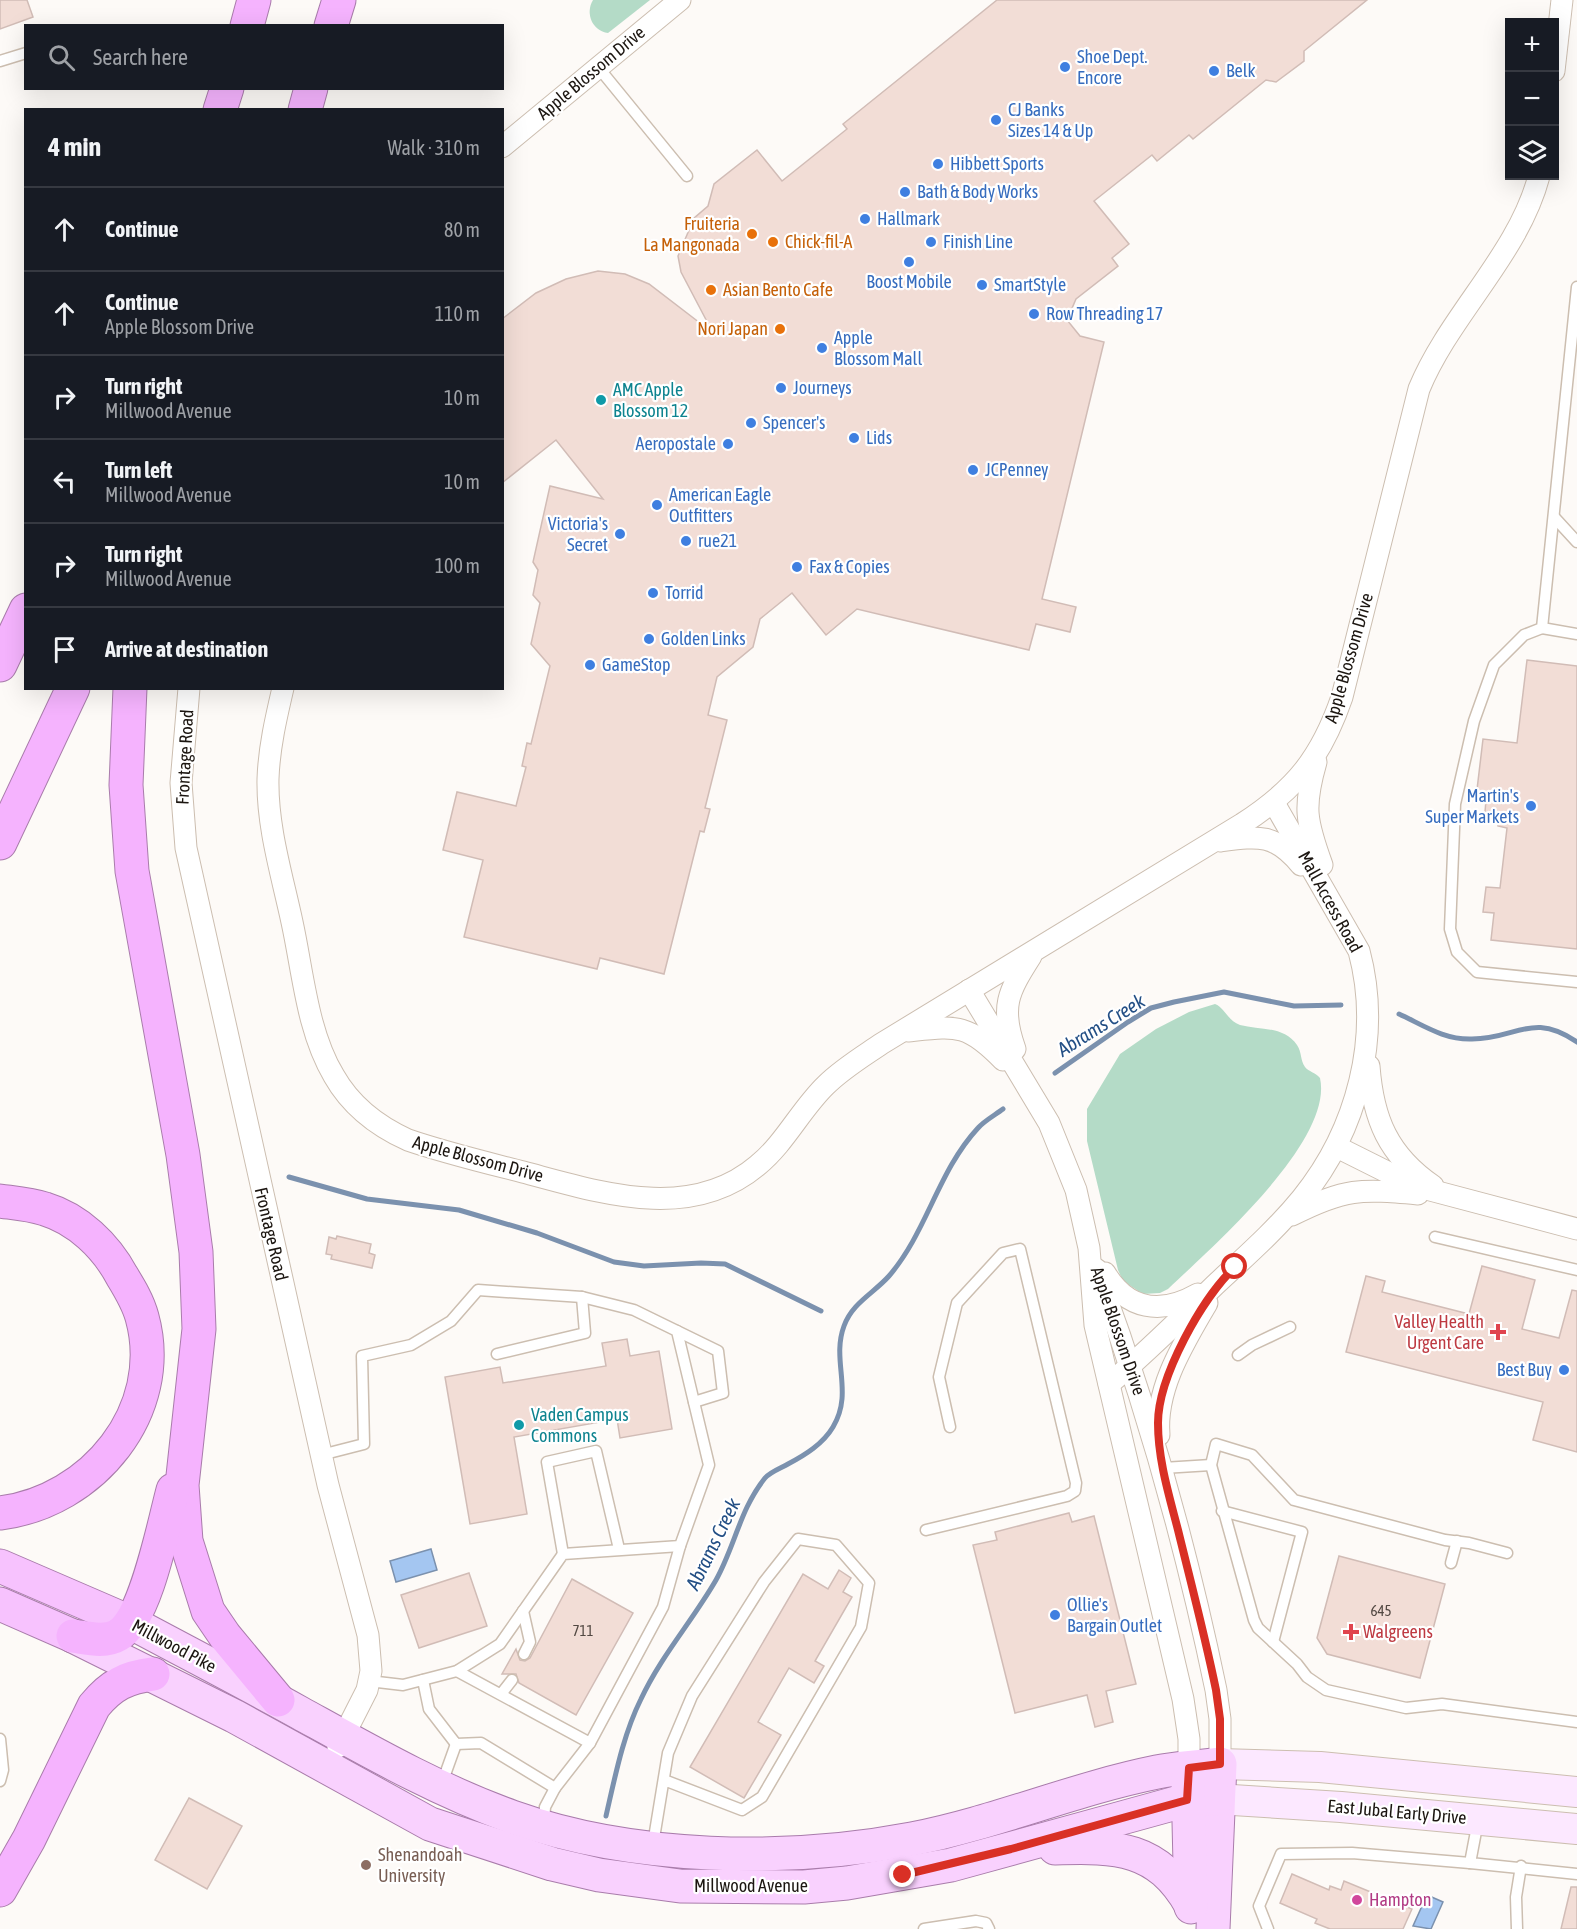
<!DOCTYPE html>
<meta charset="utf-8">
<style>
:root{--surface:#171b24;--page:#20242c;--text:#f1f3f6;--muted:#9ea1a6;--line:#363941}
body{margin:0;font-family:"Asap Condensed",sans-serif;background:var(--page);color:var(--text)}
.controls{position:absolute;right:18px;top:18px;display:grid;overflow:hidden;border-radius:0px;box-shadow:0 6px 24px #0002}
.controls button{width:54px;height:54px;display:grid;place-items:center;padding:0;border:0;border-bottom:2px solid var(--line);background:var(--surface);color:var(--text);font:30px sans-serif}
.stop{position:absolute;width:18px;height:18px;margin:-14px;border:4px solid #d93025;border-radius:50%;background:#fff}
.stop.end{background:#d93025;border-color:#fff;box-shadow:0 2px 6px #0008}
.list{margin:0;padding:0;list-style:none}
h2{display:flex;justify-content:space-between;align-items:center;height:78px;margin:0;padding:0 24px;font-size:26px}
h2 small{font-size:20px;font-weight:400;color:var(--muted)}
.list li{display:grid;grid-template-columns:39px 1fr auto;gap:18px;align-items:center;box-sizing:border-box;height:84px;padding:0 24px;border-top:2px solid var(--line)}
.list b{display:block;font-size:22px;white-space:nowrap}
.list p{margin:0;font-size:20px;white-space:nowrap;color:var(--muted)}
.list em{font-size:20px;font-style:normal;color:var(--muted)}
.icon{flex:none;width:33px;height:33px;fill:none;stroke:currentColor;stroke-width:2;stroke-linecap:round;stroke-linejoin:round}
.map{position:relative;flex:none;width:1577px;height:1929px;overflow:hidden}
.search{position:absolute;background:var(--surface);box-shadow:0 6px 24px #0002;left:24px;top:24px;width:480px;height:66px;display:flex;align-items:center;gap:15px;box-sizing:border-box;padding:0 21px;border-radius:0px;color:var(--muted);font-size:22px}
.panel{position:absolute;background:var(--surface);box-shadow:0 6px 24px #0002;left:24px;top:108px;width:480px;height:582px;border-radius:0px}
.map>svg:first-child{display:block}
.green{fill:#b4dbc7}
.water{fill:#a4c6f1;stroke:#7b91ae;stroke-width:1.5}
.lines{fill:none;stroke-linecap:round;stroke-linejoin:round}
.stream{stroke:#7b91ae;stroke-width:5}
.building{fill:#f2ddd6;stroke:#d1bcb6;stroke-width:1.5}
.service-casing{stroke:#ccbeb0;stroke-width:13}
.minor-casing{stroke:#ccbeb0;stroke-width:23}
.secondary-casing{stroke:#ccbeb0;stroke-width:32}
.primary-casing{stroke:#a97cab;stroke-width:35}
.trunk-casing{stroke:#a97cab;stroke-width:35}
.motorway-casing{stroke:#a97cab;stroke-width:35}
.service{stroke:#fff;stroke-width:10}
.minor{stroke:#fff;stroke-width:21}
.secondary{stroke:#fce8ff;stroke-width:30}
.primary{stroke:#f9d1fe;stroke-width:33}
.trunk{stroke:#f7c2fe;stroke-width:33}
.motorway{stroke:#f5b3fe;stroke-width:33}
.route{stroke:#d93025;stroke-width:8}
.shop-dot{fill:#3f7fe0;stroke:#fff;stroke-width:2}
.food-dot{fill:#e8710a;stroke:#fff;stroke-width:2}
.culture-dot{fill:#0f9aa8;stroke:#fff;stroke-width:2}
.health-dot{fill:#e0444e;stroke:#fff;stroke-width:2}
.education-dot{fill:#8d6e63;stroke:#fff;stroke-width:2}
.hotel-dot{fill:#d1479c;stroke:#fff;stroke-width:2}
.labels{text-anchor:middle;stroke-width:4.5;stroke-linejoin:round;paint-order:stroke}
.number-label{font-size:15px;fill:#524842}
.shop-label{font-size:18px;fill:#366cbe;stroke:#fff;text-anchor:start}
.street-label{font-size:18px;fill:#1c1611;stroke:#fff}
.food-label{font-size:18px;fill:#c56008;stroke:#fff;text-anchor:end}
.culture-label{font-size:18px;fill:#0d838f;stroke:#fff;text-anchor:start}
.health-label{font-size:18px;fill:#be3a42;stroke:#fff;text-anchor:end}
.education-label{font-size:18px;fill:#785e54;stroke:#fff;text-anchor:start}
.hotel-label{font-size:18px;fill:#b23c85;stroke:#fff;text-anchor:start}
.water-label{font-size:20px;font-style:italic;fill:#234f85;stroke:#fff}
</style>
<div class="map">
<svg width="1577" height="1929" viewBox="0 0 1577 1929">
<rect width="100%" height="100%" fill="#fdfaf7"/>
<!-- green -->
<g class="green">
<path d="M593 0H650L608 33C592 31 585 13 593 0Z"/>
<path d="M1215 1004C1225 1008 1228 1021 1240 1025 1259 1030 1284 1026 1297 1045 1302 1052 1300 1060 1305 1067 1309 1072 1315 1072 1320 1078 1334 1141 1211 1248 1168 1289L1160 1293 1143 1294 1123 1281 1118 1270 1087 1141V1109L1120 1054 1156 1029 1189 1012Z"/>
</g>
<!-- water -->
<g class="water">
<polygon points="431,1549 437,1570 396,1582 390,1561"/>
<polygon points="1427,1895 1443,1902 1431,1929 1413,1926"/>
</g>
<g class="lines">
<!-- stream -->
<g class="stream">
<path d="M1399 1014C1423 1025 1444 1040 1472 1039 1517 1039 1532 1011 1577 1042"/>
<polyline points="1055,1073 1128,1022 1151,1008 1174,1002 1224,992 1294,1006 1341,1005"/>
<polyline points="289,1177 367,1199 459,1210 537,1233 614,1262 644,1266 701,1263 725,1264 821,1311"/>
<path d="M606 1816C615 1777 623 1735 641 1699 661 1656 693 1620 716 1580 735 1546 740 1509 765 1478 770 1472 781 1468 788 1464 805 1455 823 1444 833 1427 854 1392 831 1361 844 1326 852 1303 874 1293 889 1276 927 1232 938 1171 978 1128 984 1121 995 1115 1003 1109"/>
</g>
</g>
<!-- building -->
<g class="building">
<polygon points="0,0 27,0 33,17 0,29"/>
<polygon points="997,0 1367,0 1304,51 1304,61 1276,82 1266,80 1193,139 1189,135 1157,161 1152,155 1094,201 1129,244 1112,258 1118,266 1076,299 1067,320 1080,336 1104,342 1042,599 1076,607 1070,632 1036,624 1029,650 857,609 826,635 792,593 760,619 753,647 717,677 708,715 727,720 705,808 710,809 704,832 700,831 664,974 600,958 597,969 464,937 483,860 443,850 457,792 516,806 526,767 522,766 527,743 531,744 550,666 531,644 540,603 533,595 538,570 533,562 550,486 603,499 556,440 502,483 502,319 536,293 566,279 598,271 625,274 649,284 713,333 681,272 678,256 689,230 686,225 708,206 714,184 757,150 782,181 847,129 843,124"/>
<polygon points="1527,660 1577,666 1577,949 1491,940 1494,913 1483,912 1486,887 1500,888 1507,828 1498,826 1499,813 1485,812 1486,800 1476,798 1483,739 1517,743"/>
<polygon points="337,1236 371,1244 369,1253 375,1255 372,1268 331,1259 332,1255 326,1254 329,1237 336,1239"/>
<polygon points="1482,1266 1535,1280 1522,1329 1559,1338 1572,1290 1577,1291 1577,1452 1533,1440 1543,1402 1346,1352 1366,1276 1385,1281 1382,1292 1469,1314"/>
<polygon points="627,1339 630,1356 659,1351 672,1429 620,1438 617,1419 514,1437 527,1514 470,1524 445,1377 500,1367 503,1383 606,1366 602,1343"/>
<polygon points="1069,1513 1072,1522 1094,1516 1136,1684 1106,1691 1113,1722 1095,1727 1087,1695 1015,1713 973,1545 997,1540 995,1532"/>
<polygon points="1339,1556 1445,1584 1420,1678 1327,1654 1317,1638"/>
<polygon points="839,1570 851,1578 843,1592 852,1597 815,1661 824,1666 814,1683 789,1668 758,1722 781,1735 744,1798 690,1767 803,1574 828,1589"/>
<polygon points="469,1573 487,1626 419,1648 401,1595"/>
<polygon points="572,1579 633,1613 576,1715 519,1683 516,1674 502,1674 516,1649 520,1660 525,1661 530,1658"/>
<polygon points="189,1798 242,1826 207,1889 155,1860"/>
<polygon points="1292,1874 1329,1890 1330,1886 1341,1890 1344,1881 1412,1909 1403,1929 1330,1929 1315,1923 1317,1919 1280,1903"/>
<polygon points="1571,1887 1577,1887 1577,1929 1561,1929"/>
</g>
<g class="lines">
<!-- service casing -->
<g class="service-casing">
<g id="service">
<polyline points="0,61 26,53"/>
<polyline points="598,67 687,176"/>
<polyline points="1577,287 1542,628 1524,635 1494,665 1474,721 1455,804 1450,929 1457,952 1477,972 1577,982"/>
<polyline points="1554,517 1577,542"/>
<polyline points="1542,628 1577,634"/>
<polyline points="1435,1237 1577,1270"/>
<polyline points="677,1331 718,1351 723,1393 694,1402"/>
<polyline points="497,1354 585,1333 582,1297"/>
<polyline points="1238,1355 1252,1345 1290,1327"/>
<polyline points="321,1455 364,1444 362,1356 411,1345 451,1321 478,1290 582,1297 634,1310 677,1331 709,1465 680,1546 563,1554 500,1644 457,1671 403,1685 369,1681"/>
<polyline points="1163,1468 1211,1465"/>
<polyline points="1222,1511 1302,1532 1273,1642"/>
<polyline points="926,1530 1067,1496 1075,1491 1076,1483 1020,1249 1003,1253 957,1303 939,1377 950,1427"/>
<polyline points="1507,1553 1469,1543 1445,1540 1294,1500 1252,1455 1216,1444 1211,1465 1254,1620 1258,1628 1297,1664 1307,1677 1326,1690 1406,1708 1442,1704 1577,1722"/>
<polyline points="563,1554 547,1462 596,1451 619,1549"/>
<polyline points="1451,1563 1457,1541"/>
<polyline points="523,1611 530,1642 524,1654"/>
<polyline points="457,1671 590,1743 663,1607 680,1546"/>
<polyline points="423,1680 429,1709 456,1744 481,1743 555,1788 545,1807 544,1822"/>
<polyline points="501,1694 512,1680"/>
<polyline points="0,1739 3,1770 0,1781"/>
<polyline points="442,1783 456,1744"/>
<polyline points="555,1788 590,1743"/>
<polyline points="1478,1821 1470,1863 1577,1874"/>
<polyline points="653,1844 668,1753 692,1696 764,1582 798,1539 836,1545 869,1583 861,1627 762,1797 742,1810 664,1780"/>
<polyline points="924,1929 976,1921 986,1923 989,1929"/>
<polyline points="1268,1929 1259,1906 1281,1854 1352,1853 1470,1863"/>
<polyline points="1517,1929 1516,1897 1521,1866"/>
</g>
</g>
<!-- minor casing -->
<g class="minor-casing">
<g id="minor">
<polyline points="1554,71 1562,0"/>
<polyline points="502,147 680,0"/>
<polyline points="189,688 181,783 186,848 328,1485 368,1635 371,1671 367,1690 338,1747"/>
<path d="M283 688C276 718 269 748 268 779 267 827 282 875 292 922 303 972 307 1031 334 1076 351 1106 377 1126 408 1140 446 1153 484 1162 523 1172 599 1192 690 1223 758 1165 785 1143 801 1109 826 1085 842 1069 862 1057 881 1044L1242 824C1295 790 1321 758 1342 697L1419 389C1450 314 1518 255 1539 176"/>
<path d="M1316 762C1303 807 1306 821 1322 865"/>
<path d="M1220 841C1258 836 1275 833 1301 865"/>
<polyline points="969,990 1049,1123 1076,1190 1089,1248 1095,1325 1183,1699 1189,1739 1189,1768"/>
<path d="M908 1031C957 1026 967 1023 1003 1060"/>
<path d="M1015 1049C1000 1007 1008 992 1031 956"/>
<path d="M1369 1066C1373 1119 1388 1155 1433 1186"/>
<polyline points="1337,1147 1415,1186 1577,1229"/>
<path d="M1292 1215C1345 1188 1360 1189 1418 1194"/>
<path d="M1096 1269C1147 1406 1186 1546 1216 1690L1220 1719V1764"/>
<path d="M1105 1273C1127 1310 1161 1315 1198 1294"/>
<path d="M1109 1384C1146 1353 1180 1319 1215 1285 1245 1257 1276 1230 1302 1198 1357 1130 1382 1037 1359 951L1274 803"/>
<path d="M1159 1435C1155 1388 1184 1343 1207 1303"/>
</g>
</g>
<!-- secondary casing -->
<g class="secondary-casing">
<g id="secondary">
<polyline points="1220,1764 1320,1767 1577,1792"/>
<polyline points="1217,1799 1341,1807 1577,1829"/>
</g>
</g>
<!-- primary casing -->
<g class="primary-casing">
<g id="primary">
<path d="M132 1623C188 1653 244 1682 300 1713 369 1751 437 1790 512 1817 633 1860 786 1863 912 1839 995 1823 1073 1789 1157 1772 1177 1768 1199 1767 1220 1764L1213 1929"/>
<polyline points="73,1636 234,1716 430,1824 552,1864 599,1875 680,1886 804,1887 847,1883 951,1865 1187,1800 1217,1799"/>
<polyline points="1188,1779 1191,1907"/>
<path d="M1055 1848C1117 1846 1158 1847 1191 1905"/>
</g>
</g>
<!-- trunk casing -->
<g class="trunk-casing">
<g id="trunk">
<polyline points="0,1566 132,1623"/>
<polyline points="0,1604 73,1636"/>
</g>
</g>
<!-- motorway casing -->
<g class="motorway-casing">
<g id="motorway">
<polyline points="247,26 254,0"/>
<polyline points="331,26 339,0"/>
<polyline points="220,110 227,88"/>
<polyline points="305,110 311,88"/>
<polyline points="0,665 26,610"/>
<polyline points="130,688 126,785 132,871 183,1155 196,1252 199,1329 182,1485 186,1541 208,1611 225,1636 278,1700"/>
<polyline points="0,843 73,688"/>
<path d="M0 1201C15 1203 30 1204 45 1209 78 1219 106 1246 122 1276 130 1289 138 1302 142 1317 168 1411 92 1502 0 1513"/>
<path d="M73 1636C87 1638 105 1643 118 1635 146 1619 164 1523 173 1490"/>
<path d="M0 1890 29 1839 94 1706C111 1685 127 1677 153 1674"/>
</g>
</g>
<!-- service -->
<use href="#service" class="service"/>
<!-- minor -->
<use href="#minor" class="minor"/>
<!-- secondary -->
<use href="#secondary" class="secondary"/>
<!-- primary -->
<use href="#primary" class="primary"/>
<!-- trunk -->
<use href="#trunk" class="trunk"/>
<!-- motorway -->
<use href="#motorway" class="motorway"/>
</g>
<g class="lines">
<!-- route -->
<path class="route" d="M903 1875 1011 1849 1187 1800 1189 1768 1220 1764V1719L1216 1690C1205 1636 1191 1583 1178 1530 1169 1495 1158 1460 1158 1423 1158 1377 1202 1298 1235 1267"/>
</g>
<!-- markers -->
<g class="shop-dot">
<circle cx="1065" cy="67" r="6"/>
<circle cx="1214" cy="71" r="6"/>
<circle cx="996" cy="120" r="6"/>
<circle cx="938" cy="164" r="6"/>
<circle cx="905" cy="192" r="6"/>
<circle cx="865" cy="219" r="6"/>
<circle cx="931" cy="242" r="6"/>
<circle cx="909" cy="262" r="6"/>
<circle cx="982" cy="285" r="6"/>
<circle cx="1034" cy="314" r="6"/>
<circle cx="822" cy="348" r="6"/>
<circle cx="781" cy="388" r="6"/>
<circle cx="751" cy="423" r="6"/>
<circle cx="854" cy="438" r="6"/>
<circle cx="728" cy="444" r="6"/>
<circle cx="973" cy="470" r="6"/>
<circle cx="657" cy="505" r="6"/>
<circle cx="620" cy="534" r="6"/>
<circle cx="686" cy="541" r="6"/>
<circle cx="797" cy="567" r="6"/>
<circle cx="653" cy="593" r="6"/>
<circle cx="649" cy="639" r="6"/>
<circle cx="590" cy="665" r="6"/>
<circle cx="1531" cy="806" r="6"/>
<circle cx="1564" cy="1370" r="6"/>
<circle cx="1055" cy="1615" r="6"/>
</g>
<g class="food-dot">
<circle cx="752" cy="234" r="6"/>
<circle cx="773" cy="242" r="6"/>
<circle cx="711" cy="290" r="6"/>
<circle cx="780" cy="329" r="6"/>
</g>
<g class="culture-dot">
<circle cx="601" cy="400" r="6"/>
<circle cx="519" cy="1425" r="6"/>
</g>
<g class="health-dot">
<path d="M1495 1323h6v6h6v6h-6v6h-6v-6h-6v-6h6z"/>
<path d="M1348 1623h6v6h6v6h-6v6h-6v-6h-6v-6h6z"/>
</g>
<circle class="education-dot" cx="366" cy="1865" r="6"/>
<circle class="hotel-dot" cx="1357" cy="1900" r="6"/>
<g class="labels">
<!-- number labels -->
<g class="number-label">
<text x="1381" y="1616">645</text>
<text x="583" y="1636">711</text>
</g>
<!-- shop labels -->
<g class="shop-label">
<text x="1077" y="63">Shoe Dept.<tspan x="1077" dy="21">Encore</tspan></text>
<text x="1226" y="77">Belk</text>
<text x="1008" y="116">CJ Banks<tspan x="1008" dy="21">Sizes 14 &amp; Up</tspan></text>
<text x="950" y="170">Hibbett Sports</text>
<text x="917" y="198">Bath &amp; Body Works</text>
<text x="877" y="225">Hallmark</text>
<text x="943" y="248">Finish Line</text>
<text x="909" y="288" text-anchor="middle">Boost Mobile</text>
<text x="994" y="291">SmartStyle</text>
<text x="1046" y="320">Row Threading 17</text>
<text x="834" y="344">Apple<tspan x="834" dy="21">Blossom Mall</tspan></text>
<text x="793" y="394">Journeys</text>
<text x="763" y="429">Spencer's</text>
<text x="866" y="444">Lids</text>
<text x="716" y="450" text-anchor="end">Aeropostale</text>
<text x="985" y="476">JCPenney</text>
<text x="669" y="501">American Eagle<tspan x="669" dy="21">Outfitters</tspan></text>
<text x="608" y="530" text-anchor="end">Victoria's<tspan x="608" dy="21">Secret</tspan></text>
<text x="698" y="547">rue21</text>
<text x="809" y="573">Fax &amp; Copies</text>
<text x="665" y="599">Torrid</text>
<text x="661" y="645">Golden Links</text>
<text x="602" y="671">GameStop</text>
<text x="1519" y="802" text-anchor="end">Martin's<tspan x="1519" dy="21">Super Markets</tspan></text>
<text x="1552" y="1376" text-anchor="end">Best Buy</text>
<text x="1067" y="1611">Ollie's<tspan x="1067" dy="21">Bargain Outlet</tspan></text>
</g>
<!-- street labels -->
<g class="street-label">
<text transform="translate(591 73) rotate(-40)" y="6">Apple Blossom Drive</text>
<text transform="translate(1349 658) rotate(-74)" y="6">Apple Blossom Drive</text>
<text transform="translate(185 757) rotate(-87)" y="6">Frontage Road</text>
<text transform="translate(1330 902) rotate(61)" y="6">Mall Access Road</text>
<text transform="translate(478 1159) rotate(15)" y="6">Apple Blossom Drive</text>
<text transform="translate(271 1234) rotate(77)" y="6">Frontage Road</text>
<text transform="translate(1118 1331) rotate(71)" y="6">Apple Blossom Drive</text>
<text transform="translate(174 1646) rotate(28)" y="6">Millwood Pike</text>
<text transform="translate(1397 1812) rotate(5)" y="6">East Jubal Early Drive</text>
<text x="751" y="1892">Millwood Avenue</text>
</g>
<!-- food labels -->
<g class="food-label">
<text x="740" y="230">Fruiteria<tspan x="740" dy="21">La Mangonada</tspan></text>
<text x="785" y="248" text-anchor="start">Chick-fil-A</text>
<text x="723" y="296" text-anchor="start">Asian Bento Cafe</text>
<text x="768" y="335">Nori Japan</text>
</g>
<!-- culture labels -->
<g class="culture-label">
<text x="613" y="396">AMC Apple<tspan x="613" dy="21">Blossom 12</tspan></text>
<text x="531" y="1421">Vaden Campus<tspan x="531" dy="21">Commons</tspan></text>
</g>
<!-- health labels -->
<g class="health-label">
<text x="1484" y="1328">Valley Health<tspan x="1484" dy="21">Urgent Care</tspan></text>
<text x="1363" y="1638" text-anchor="start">Walgreens</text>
</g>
<!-- education labels -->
<g class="education-label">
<text x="378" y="1861">Shenandoah<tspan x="378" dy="21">University</tspan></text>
</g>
<!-- hotel labels -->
<g class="hotel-label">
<text x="1369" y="1906">Hampton</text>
</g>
<!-- water labels -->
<g class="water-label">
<text transform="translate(1101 1025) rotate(-32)" y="7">Abrams Creek</text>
<text transform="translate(713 1544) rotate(-64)" y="7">Abrams Creek</text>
</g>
</g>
</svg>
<div class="controls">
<button>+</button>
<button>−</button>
<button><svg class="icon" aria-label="layers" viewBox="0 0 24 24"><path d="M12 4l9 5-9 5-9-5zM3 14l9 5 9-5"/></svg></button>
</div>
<div class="stop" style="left:1235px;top:1267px"></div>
<div class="stop end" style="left:903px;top:1875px"></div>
<div class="search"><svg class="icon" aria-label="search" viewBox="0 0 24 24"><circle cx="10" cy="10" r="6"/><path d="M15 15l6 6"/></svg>Search here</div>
<section class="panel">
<h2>4 min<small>Walk · 310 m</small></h2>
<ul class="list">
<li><svg class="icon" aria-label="ahead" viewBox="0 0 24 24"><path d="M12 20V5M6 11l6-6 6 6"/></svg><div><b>Continue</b></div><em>80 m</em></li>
<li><svg class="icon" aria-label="ahead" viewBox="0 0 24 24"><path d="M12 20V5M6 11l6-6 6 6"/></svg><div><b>Continue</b><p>Apple Blossom Drive</p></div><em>110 m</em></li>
<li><svg class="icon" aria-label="right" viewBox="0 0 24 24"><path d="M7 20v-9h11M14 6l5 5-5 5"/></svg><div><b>Turn right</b><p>Millwood Avenue</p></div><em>10 m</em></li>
<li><svg class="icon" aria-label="left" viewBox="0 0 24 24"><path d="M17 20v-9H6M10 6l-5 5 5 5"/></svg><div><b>Turn left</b><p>Millwood Avenue</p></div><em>10 m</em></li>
<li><svg class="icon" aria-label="right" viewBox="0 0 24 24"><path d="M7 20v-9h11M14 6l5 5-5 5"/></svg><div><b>Turn right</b><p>Millwood Avenue</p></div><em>100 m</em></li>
<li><svg class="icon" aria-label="arrive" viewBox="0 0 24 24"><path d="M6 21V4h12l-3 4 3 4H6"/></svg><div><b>Arrive at destination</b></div></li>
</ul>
</section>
</div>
